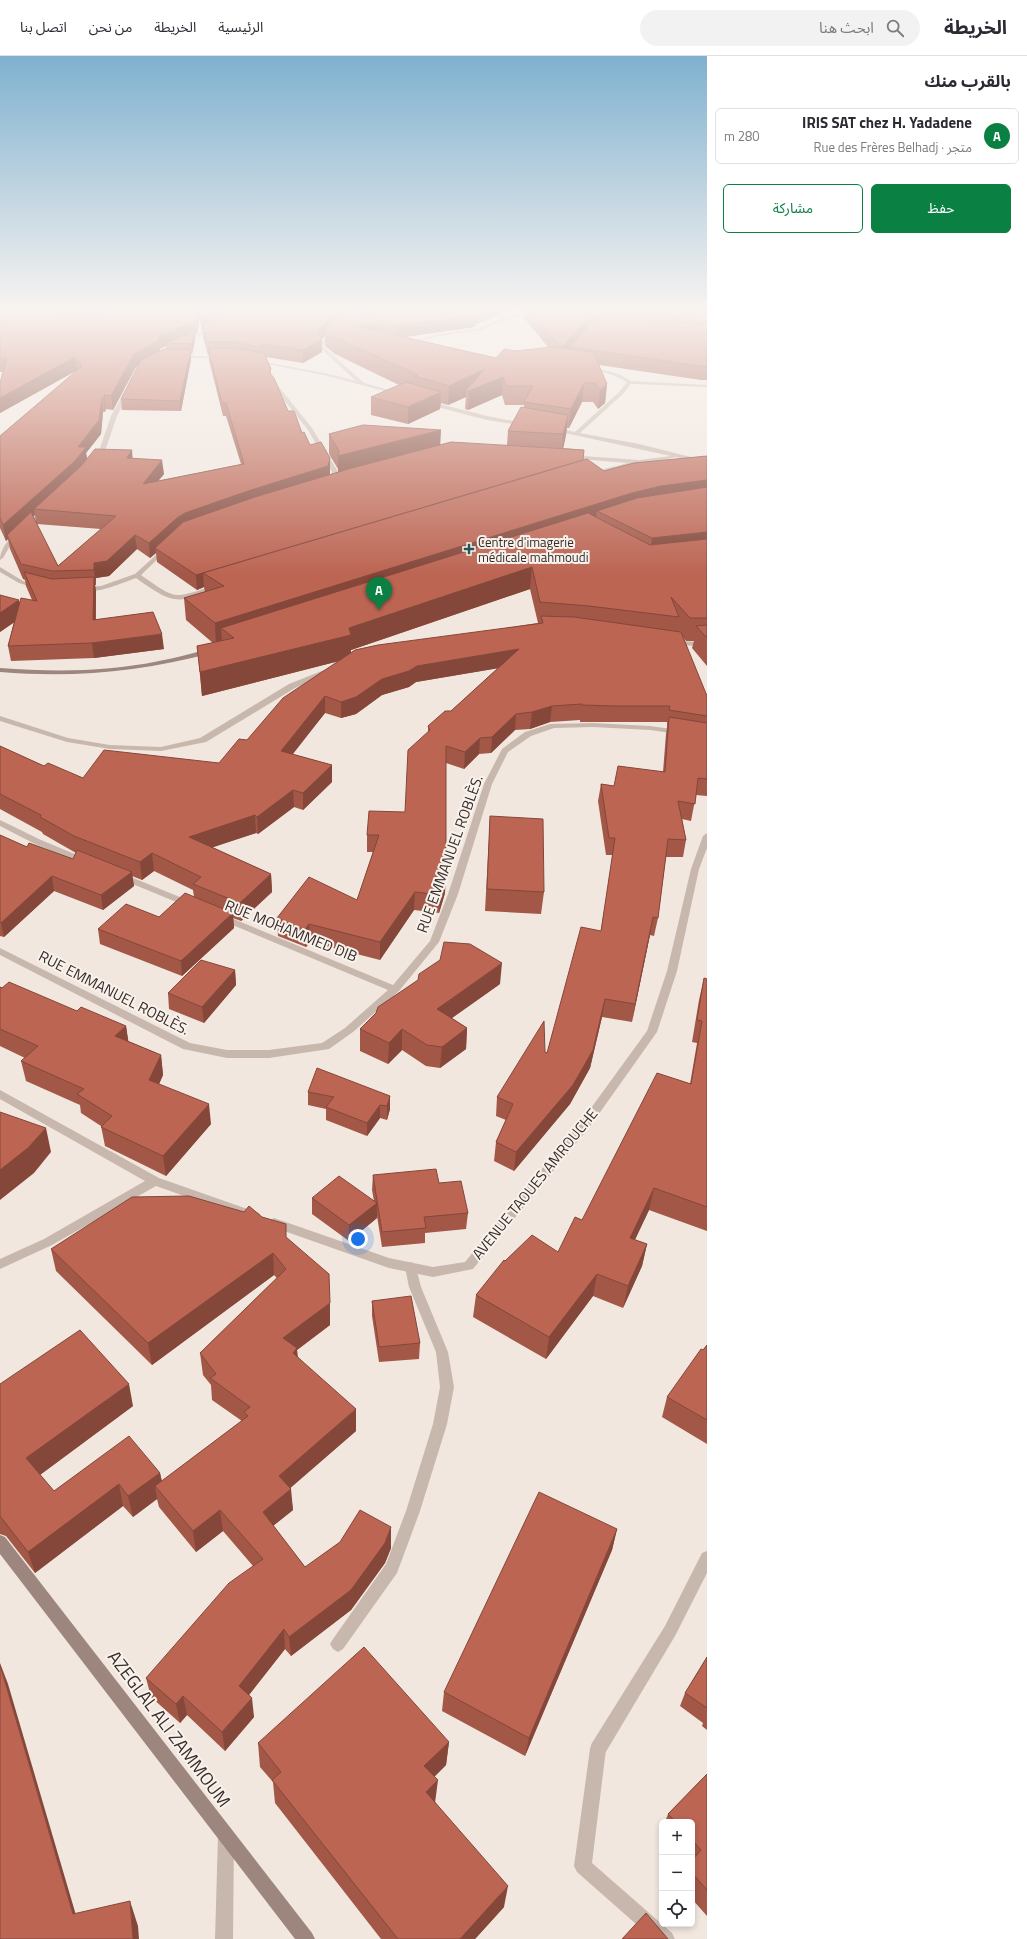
<!DOCTYPE html>
<html lang="ar">
<meta charset="utf-8">
<style>
:root{--surface:#fff;--page:#f2f2f3;--text:#2b2b33;--muted:#7c7c81;--line:#e1e1e2;--accent:#0b8043}
body{margin:0;font-family:"Titillium Web","Noto Sans Arabic",sans-serif;background:var(--page);color:var(--text);direction:rtl}
.controls{position:absolute;right:12px;bottom:12px;display:grid;overflow:hidden;border-radius:6px;box-shadow:0 2px 6px #0003}
.controls button{width:36px;height:36px;display:grid;place-items:center;padding:0;border:0;border-bottom:1px solid var(--line);background:var(--surface);color:var(--text);font:20px sans-serif}
.you{position:absolute;left:358px;top:1183px;width:14px;height:14px;margin:-10px;border:3px solid #fff;border-radius:50%;background:#1a73e8;box-shadow:0 0 0 6px #1a73e833}
.badge{display:grid;place-items:center;width:26px;height:26px;border-radius:50%;background:var(--accent);color:#fff;font-size:13px;font-weight:700}
.pin{position:absolute;translate:-50% -33px;filter:drop-shadow(0 1px 2px #0008)}
.pin::after{content:'';position:absolute;top:21px;width:14px;height:12px;background:inherit;clip-path:polygon(0 0,100% 0,50% 100%)}
.list{margin:0;padding:0;list-style:none}
h2{display:flex;justify-content:space-between;align-items:center;height:52px;margin:0;padding:0 16px;font-size:17px}
h2 small{font-size:13px;font-weight:400;color:var(--muted)}
.list li{display:grid;grid-template-columns:26px 1fr auto;gap:12px;align-items:center;box-sizing:border-box;height:56px;margin:0 8px 8px;padding:0 8px;border:1px solid var(--line);border-radius:6px}
.list b{display:block;font-size:15px;white-space:nowrap}
.list p{margin:0;font-size:13px;white-space:nowrap;color:var(--muted)}
.list em{font-size:13px;font-style:normal;color:var(--muted)}
.actions{display:flex;gap:8px;padding:12px 16px}
.actions a{flex:1;padding:9px 0;border:1px solid var(--accent);border-radius:6px;text-align:center;font-size:14px;color:var(--accent)}
.actions .main{background:var(--accent);color:#fff}
.icon{flex:none;width:22px;height:22px;fill:none;stroke:currentColor;stroke-width:2;stroke-linecap:round;stroke-linejoin:round}
.map{position:relative;flex:none;width:707px;height:1883px;overflow:hidden;direction:ltr}
header{display:flex;align-items:center;gap:24px;box-sizing:border-box;height:56px;padding:0 20px;background:var(--surface);border-bottom:1px solid var(--line)}
header strong{font-size:19px}
nav{display:flex;gap:22px;margin-inline-start:auto;font-size:14px}
.search{width:280px;height:36px;background:var(--page);display:flex;align-items:center;gap:10px;box-sizing:border-box;padding:0 14px;border-radius:22px;color:var(--muted);font-size:15px}
main{display:flex}
aside{flex:1;background:var(--surface)}
.map>svg:first-child{display:block}
.lines{fill:none;stroke-linecap:round;stroke-linejoin:round}
.service{fill:#c8b7ac;fill-rule:evenodd}
.minor{fill:#c8b7ac;fill-rule:evenodd}
.secondary{fill:#9c867e;fill-rule:evenodd}
.wall{fill:#a25747;fill-rule:evenodd}
.shaded-wall{fill:#84473a}
.building{fill:#bc6553;stroke:#84473a}
.poi-dot{fill:#235555;stroke:#f9f2ec;stroke-width:1.5}
.labels{text-anchor:middle;stroke-width:4;stroke-linejoin:round;paint-order:stroke}
.far-poi-label{font-size:13px;fill:#372d2a;stroke:#f9f2ec;text-anchor:start}
.street-label{font-size:15px;fill:#372d2a;stroke:#f9f2ec}
.near-street-label{font-size:18px;fill:#372d2a;stroke:#f9f2ec}
</style>
<header>
<strong>الخريطة</strong>
<div class="search"><svg class="icon" aria-label="search" viewBox="0 0 24 24"><circle cx="10" cy="10" r="6"/><path d="M15 15l6 6"/></svg>ابحث هنا</div>
<nav><a>الرئيسية</a><a>الخريطة</a><a>من نحن</a><a>اتصل بنا</a></nav>
</header>
<main>
<aside>
<h2>بالقرب منك<small></small></h2>
<ul class="list">
<li><span class="badge">A</span><div><b>IRIS SAT chez H. Yadadene</b><p>متجر · Rue des Frères Belhadj</p></div><em>280 m</em></li>
</ul>
<div class="actions"><a class="main">حفظ</a><a>مشاركة</a></div>
</aside>
<div class="map">
<svg width="707" height="1883" viewBox="0 0 707 1883">
<rect width="100%" height="100%" fill="#f1e7df"/>
<g class="lines">
<!-- service -->
<g class="service">
<polygon points="537,255 539,257 507,263 482,274 439,280 408,289 406,288 438,278 479,272 504,261"/>
<polygon points="411,1206 415,1208 421,1231 448,1296 454,1331 447,1368 420,1455 397,1517 343,1593 338,1596 333,1593 330,1588 333,1583 386,1508 406,1455 433,1368 440,1331 436,1296 409,1231 405,1211 407,1208"/>
<polygon points="598,1685 604,1687 606,1693 592,1807 672,1877 675,1883 653,1883 577,1816 574,1810 590,1693 592,1687"/>
</g>
<!-- minor -->
<g class="minor">
<polygon points="184,262 221,269 223,270 184,286 182,284 216,270 184,264"/>
<polygon points="332,275 336,276 323,290 364,327 399,337 399,339 328,320 253,305 255,304 329,318 356,325 318,290"/>
<polygon points="178,299 222,301 224,302 222,303 176,301"/>
<polygon points="586,309 619,318 631,325 707,329 707,331 631,328 623,338 580,377 639,388 707,405 707,409 676,401 590,420 588,419 588,417 628,407 567,402 566,401 569,399 639,404 671,400 551,374 551,372 553,371 575,376 619,336 627,326 615,320 586,311"/>
<polygon points="271,326 275,326 312,372 338,416 334,427 329,426 332,416 308,374 271,328"/>
<polygon points="125,335 130,336 117,360 106,392 96,405 92,405 91,404 100,392 111,360"/>
<polygon points="428,345 487,360 529,368 526,370 487,364 426,348"/>
<path d="M44 453 49 454 10 490 3 502 0 504C0 484 30 465 44 453Z"/>
<path d="M166 490 168 491V493L141 519C180 547 174 541 217 529L219 530V532C176 549 173 548 136 522 124 526 92 541 80 533L83 531 101 530 135 518Z"/>
<polygon points="0,511 23,525 42,531 39,533 19,527 0,516"/>
<polygon points="670,585 707,586 707,590 673,589 669,587"/>
<polygon points="324,614 331,616 295,632 206,686 161,695 110,693 67,686 0,665 0,660 68,682 110,689 161,691 200,682 289,628"/>
<polygon points="593,667 650,670 707,678 707,682 650,674 593,671 554,672 531,680 508,696 492,728 458,838 439,886 399,935 353,976 329,993 269,1002 227,1002 183,993 0,899 0,892 190,987 227,994 269,994 322,987 345,972 388,934 218,863 216,861 218,859 224,859 393,929 430,885 448,838 484,728 502,693 525,676 550,668"/>
<polygon points="0,764 41,784 89,804 90,806 86,809 83,808 35,788 0,770"/>
<polygon points="707,777 707,792 699,813 677,915 657,976 591,1069 473,1213 433,1221 389,1212 270,1170 268,1167 270,1164 274,1162 389,1202 433,1211 465,1206 583,1063 647,975 667,915 691,813 703,780"/>
<polygon points="121,817 192,846 194,848 189,851 186,850 118,822 117,820"/>
<polygon points="0,1034 159,1122 259,1157 261,1160 259,1163 255,1165 156,1130 52,1189 0,1213 0,1203 44,1183 145,1125 0,1043"/>
<polygon points="707,1495 707,1517 675,1580 604,1699 598,1701 592,1699 590,1693 592,1687 665,1570 702,1497"/>
<polygon points="226,1772 232,1774 234,1780 233,1883 215,1883 218,1780 220,1774"/>
</g>
<!-- secondary -->
<g class="secondary">
<path d="M209 593H212V597C140 616 74 622 0 616V612C53 616 106 616 159 605 176 602 192 597 209 593Z"/>
<polygon points="0,1479 5,1481 312,1877 315,1883 295,1883 0,1498"/>
</g>
</g>
<!-- wall -->
<g class="wall">
<path d="M0 254H510L476 268 474 271 405 281 496 302 515 295 548 291 523 261 524 255 520 256 518 254H707V324H701L599 309 607 328 605 347 598 353 593 346H582L569 372H567L566 379 563 392 584 394 583 405 604 415 707 400V610L692 592 694 585H686L684 582 707 660V740L696 739 691 765 682 763 686 784 683 801H666L658 862 654 880 650 879 632 966 602 961 590 1012 570 1048 514 1115 494 1105 496 1086 506 1064 496 1060 497 1041 545 996 547 997 601 875 613 799H606L598 745 601 728 614 730 663 716 666 678 667 671V666H580V664L550 666 530 673 515 674 491 697 479 698 464 713 446 707 445 837 440 854 439 857 414 854 380 904 310 886 306 891 278 880 277 862 357 844 373 796H367V779L405 756 428 676V670L451 655 498 612 416 626 409 631 382 639 356 658 341 662 325 657 292 698 332 709V726L303 754 294 751 258 778 256 777 212 791 271 818 272 836 241 865 233 862 234 872 182 920 100 888 98 873 159 861 194 841 193 834 154 815 142 824 132 820 134 830 103 854 54 835 4 881 0 880V779L27 791 73 803 76 797 43 778 42 776 0 753V690L44 710 83 722 219 707 247 684 339 605 202 640 197 590 213 587 186 564 184 542 205 536 204 531 197 534 157 506 156 497 150 502 137 493 109 520 96 522V529H95L96 536V564L164 593 94 602 11 605 8 590 14 566 0 576V539L20 546 32 544 26 530 25 524 23 523 10 493 8 483 6 485 0 472V380L76 315 0 357V327L3 316H0ZM198 264H200L202 275 203 274V281L208 299H209V304L223 360H226L241 408 158 425 164 418 132 402V394L87 403 86 397 101 378 103 356H105L106 353 113 354 136 311 138 310 121 343 122 354 181 355 191 303V298H192L195 284V278L197 277 199 268ZM325 280V290L335 298 399 329 371 341V359L408 368 440 353 441 347 448 349 466 341 465 353 468 354 502 339 505 349H524V352L508 375 507 389H440L329 378V398L338 413V416L330 419V402L310 389 288 355 271 318V313L266 301 303 307 322 296V283ZM166 290V293L160 294V293ZM35 459 36 466 33 460ZM37 468 101 473 58 510ZM530 533 538 567 351 597V594Z"/>
<polygon points="490,760 544,836 541,858 485,855 489,781"/>
<polygon points="235,914 236,929 204,967 169,953 168,937"/>
<polygon points="704,922 707,923 707,1175 649,1154 635,1184 647,1188 642,1210 623,1252 593,1240 546,1303 473,1261 476,1239 505,1205 558,1196 582,1164 690,1028 697,987 692,986 699,944"/>
<polygon points="500,928 452,962 467,972 466,993 440,1012 426,1010 402,994 388,1008 360,995 360,973"/>
<polygon points="0,931 77,955 126,970 128,985 161,999 163,1019 159,1028 211,1068 166,1120 105,1090 101,1070 81,1057 80,1049 26,1025 21,1005 25,1002 0,990"/>
<polygon points="308,1036 390,1040 390,1053 387,1064 380,1062 367,1080 326,1064 326,1053 308,1049"/>
<polygon points="373,1119 439,1127 468,1157 466,1173 425,1177 425,1187 382,1191 377,1160 377,1162 349,1185 312,1158 312,1142 374,1145 372,1134"/>
<polygon points="287,1182 330,1269 297,1294 298,1301 356,1375 290,1432 293,1454 273,1470 305,1511 391,1492 385,1507 351,1554 291,1600 285,1593 249,1639 254,1661 225,1695 187,1659 180,1667 151,1641 146,1622 253,1510 223,1475 196,1496 159,1451 157,1443 133,1461 123,1450 35,1517 6,1480 0,1478 0,1328 133,1350 40,1419 54,1435 160,1417 162,1425 242,1365 212,1344 211,1329 203,1319 200,1297 277,1222 274,1219 152,1309 56,1215 51,1193"/>
<polygon points="372,1245 420,1287 419,1303 379,1306 372,1260"/>
<polygon points="707,1289 707,1388 662,1361 667,1341"/>
<polygon points="617,1473 612,1494 525,1700 442,1655 444,1636"/>
<polygon points="707,1601 707,1674 702,1670 703,1667 680,1650 685,1637"/>
<polygon points="449,1686 446,1709 434,1721 435,1746 504,1851 475,1883 381,1883 275,1747 273,1726 260,1711 258,1687"/>
<polygon points="707,1718 707,1860 692,1843 692,1766 665,1766 668,1758"/>
</g>
<!-- shaded-wall -->
<g class="shaded-wall">
<polygon points="39,254 49,254 49,256 41,262"/>
<polygon points="92,254 129,254 92,268 90,255"/>
<polygon points="222,254 252,254 221,267 220,255"/>
<polygon points="350,254 381,254 358,257 358,263 325,272 325,280 322,283 322,296 303,307 303,294 328,263"/>
<polygon points="479,254 510,254 476,268 474,271 396,282 396,270"/>
<polygon points="520,254 524,254 524,255 520,256"/>
<polygon points="198,256 199,268 197,277 195,278 195,284 192,298 192,288 166,287 166,290 160,293 160,298 136,311 113,354 111,340 134,298 159,280"/>
<polygon points="615,256 613,268 571,291 571,293 562,303 563,290 588,262 600,258"/>
<polygon points="210,257 211,271 203,268 203,274 202,275 201,261"/>
<polygon points="382,267 382,284 355,270"/>
<polygon points="191,293 191,303 181,355 180,345"/>
<polygon points="75,301 77,314 0,357 0,342"/>
<polygon points="485,313 503,321 502,339 468,354 469,335 466,334 466,341 448,349 449,330"/>
<polygon points="584,327 582,346 569,372 571,353"/>
<polygon points="607,328 605,347 598,353 600,334"/>
<polygon points="441,336 440,353 408,368 408,351"/>
<polygon points="104,339 106,353 105,356 104,342"/>
<polygon points="102,342 103,356 101,378 86,397 88,406 34,453 35,459 9,482 7,479 8,483 6,485 3,469 78,391"/>
<polygon points="568,359 566,379 562,398 563,378"/>
<polygon points="441,374 440,394 338,421 338,400"/>
<polygon points="132,394 133,407 127,402"/>
<polygon points="330,402 330,416 328,424 155,492 156,497 150,502 149,487 177,462 185,457"/>
<polygon points="162,404 164,418 144,442 143,428"/>
<polygon points="707,424 707,444 597,455 595,468 234,582 221,572 222,587 216,589 215,567 632,437 661,430"/>
<polygon points="707,476 707,497 649,503 652,482"/>
<polygon points="135,479 137,493 109,520 96,522 96,529 94,514 94,507"/>
<polygon points="532,511 530,533 351,594 351,602 202,640 200,616 349,572"/>
<polygon points="203,517 204,531 197,534 196,519"/>
<polygon points="94,521 96,536 95,579 93,564"/>
<polygon points="19,544 22,561 0,576 0,557"/>
<polygon points="162,578 164,593 94,602 92,587"/>
<polygon points="519,593 518,609 416,626 409,631 382,639 356,658 341,662 341,646 382,623 417,610"/>
<polygon points="325,640 325,657 282,712 281,695"/>
<polygon points="552,650 550,666 530,673 532,656"/>
<polygon points="516,658 515,674 491,697 492,681"/>
<polygon points="480,682 479,698 464,713 465,696"/>
<polygon points="332,709 332,726 303,754 303,737"/>
<polygon points="293,734 294,751 258,778 257,761"/>
<polygon points="255,759 256,777 190,799 189,781"/>
<polygon points="152,797 154,815 142,824 140,806"/>
<polygon points="132,816 134,830 103,854 101,839"/>
<polygon points="271,818 272,836 241,865 240,847"/>
<polygon points="446,819 445,837 439,857 440,839"/>
<polygon points="52,820 54,835 4,881 1,867"/>
<polygon points="415,836 414,854 380,904 380,886"/>
<polygon points="233,857 234,872 182,920 181,905"/>
<polygon points="653,861 650,879 632,966 635,948"/>
<polygon points="309,868 310,886 306,891 305,874"/>
<polygon points="502,907 500,928 435,974 437,953"/>
<polygon points="235,914 236,929 204,967 202,951"/>
<polygon points="605,943 602,961 590,1012 570,1048 514,1115 516,1096"/>
<polygon points="126,970 129,989 115,980"/>
<polygon points="467,972 466,993 440,1012 442,991"/>
<polygon points="402,973 402,994 388,1008 389,987"/>
<polygon points="161,999 163,1019 152,1044 149,1024"/>
<polygon points="390,1040 390,1053 387,1064 387,1050"/>
<polygon points="209,1048 211,1068 166,1120 163,1100"/>
<polygon points="380,1049 380,1062 367,1080 367,1067"/>
<polygon points="46,1072 51,1096 34,1117 0,1144 0,1114"/>
<polygon points="654,1132 649,1154 625,1204 630,1182"/>
<polygon points="377,1147 377,1162 349,1185 349,1169"/>
<polygon points="647,1188 642,1210 623,1252 628,1230"/>
<polygon points="273,1197 274,1219 152,1309 148,1287"/>
<polygon points="597,1218 593,1240 546,1303 549,1281"/>
<polygon points="330,1247 330,1269 297,1294 298,1314 283,1282"/>
<polygon points="129,1328 133,1350 33,1424 26,1402"/>
<polygon points="356,1353 356,1375 280,1441 279,1420"/>
<polygon points="160,1417 164,1438 155,1430 157,1443 133,1461 128,1440"/>
<polygon points="119,1428 123,1450 35,1517 28,1496"/>
<polygon points="291,1433 293,1454 264,1477 263,1456"/>
<polygon points="220,1454 223,1475 196,1496 193,1475"/>
<polygon points="391,1471 391,1492 385,1507 351,1554 291,1600 289,1581"/>
<polygon points="617,1473 612,1494 525,1700 529,1682"/>
<polygon points="284,1573 285,1593 241,1649 239,1630"/>
<polygon points="0,1607 8,1628 83,1883 73,1858 0,1609"/>
<polygon points="183,1640 187,1659 180,1667 176,1648"/>
<polygon points="252,1642 254,1661 225,1695 222,1676"/>
<polygon points="449,1686 446,1709 422,1733 424,1710"/>
<polygon points="438,1724 435,1747 426,1736"/>
<polygon points="508,1830 504,1851 475,1883 460,1883"/>
<polygon points="130,1845 138,1870 139,1883 133,1883"/>
</g>
<!-- building -->
<g class="building">
<polygon points="0,254 42,254 55,259 78,262 104,258 113,254 188,254 198,256 196,264 159,280 158,285 134,298 111,340 104,339 104,342 102,342 99,364 78,391 86,391 75,405 3,469 0,462 0,380 82,310 75,301 0,342 0,327 7,302 0,303"/>
<polygon points="61,254 92,254 90,255 68,256"/>
<polygon points="236,254 350,254 328,263 316,277 322,283 303,294 261,288 263,292 233,286 207,286 203,268"/>
<polygon points="365,254 479,254 477,255 475,259 396,270 358,257"/>
<polygon points="529,254 707,254 707,311 571,291 589,270 597,265 606,262 632,262 702,269 705,267 704,265 663,259 615,256 600,258 588,262 563,290 559,290"/>
<polygon points="199,255 210,257 201,261"/>
<polygon points="350,256 382,267 355,270 496,302 504,293 515,295 554,291 593,296 607,328 600,334 595,327 584,327 571,353 524,346 533,330 506,330 503,321 469,335 466,334 485,313 449,330 414,320 418,319 334,281 325,272 334,263"/>
<polygon points="195,275 192,288 166,287"/>
<polygon points="208,292 232,292 264,297 271,313 269,316 274,322 288,355 294,355 302,377 304,376 310,389 321,386 330,402 328,410 248,435 185,457 177,462 149,487 135,479 107,505 94,507 94,514 52,515 21,508 7,479 31,456 58,510 116,460 34,453 81,410 95,393 132,394 127,402 162,404 143,428 244,408 226,347 222,347"/>
<polygon points="164,293 191,293 180,345 121,343 141,304"/>
<polygon points="406,326 441,336 408,351 371,341"/>
<polygon points="521,351 568,359 563,378 508,375"/>
<polygon points="363,369 441,374 338,400 339,395 329,378"/>
<polygon points="451,386 584,394 583,404 196,519 155,492 183,466 255,441 352,412"/>
<polygon points="707,400 707,424 661,430 632,437 215,567 184,542 224,530 203,517 587,403 604,415 634,407"/>
<polygon points="707,431 707,476 652,482 597,455 637,442"/>
<polygon points="588,457 650,489 707,483 707,562 690,562 671,541 679,561 589,550 540,546 532,511 349,572 351,579 200,616 197,590 234,582 221,572"/>
<polygon points="24,516 52,523 94,521 93,564 153,556 162,578 92,587 8,590 21,542 37,545"/>
<polygon points="0,539 19,544 0,557"/>
<polygon points="541,560 574,561 681,576 707,640 707,660 669,654 670,650 614,650 582,649 582,648 552,650 532,656 516,658 492,681 480,682 465,696 446,690 446,819 441,836 440,839 415,836 380,886 309,868 305,874 277,862 309,821 357,844 379,779 367,779 369,755 405,756 408,694 430,674 428,670 445,655 451,655 519,593 417,610 409,615 382,623 356,641 341,646 325,640 281,695 332,709 303,737 293,734 257,761 255,759 189,781 271,818 240,847 193,828 201,821 152,797 140,806 74,780 40,761 41,759 0,738 0,690 44,710 48,707 83,722 104,694 219,707 239,683 247,684 283,642 355,594 378,589 543,567"/>
<polygon points="707,569 707,582 696,570"/>
<polygon points="669,661 707,667 707,723 698,722 695,748 678,745 686,784 668,783 658,862 653,861 635,948 605,943 593,994 573,1029 516,1096 496,1086 513,1048 497,1041 544,965 545,996 547,997 581,871 601,875 615,782 609,782 601,728 614,730 618,710 665,716"/>
<polygon points="490,760 543,763 544,836 487,833"/>
<polygon points="0,779 27,791 29,787 73,803 77,794 132,816 101,839 52,820 1,867 0,866"/>
<polygon points="185,837 233,857 181,905 98,873 126,848 159,861"/>
<polygon points="444,886 470,888 502,907 437,953 467,972 442,991 427,989 402,973 389,987 360,973 376,957 378,951 418,924 419,918 440,904"/>
<polygon points="201,904 235,914 202,951 168,937"/>
<polygon points="704,922 707,923 707,1151 654,1132 630,1182 647,1188 628,1230 597,1218 549,1281 476,1239 504,1204 505,1205 532,1179 558,1196 575,1161 582,1164 657,1017 691,1028 702,965 697,964"/>
<polygon points="9,926 77,955 81,951 126,970 115,980 161,999 149,1024 209,1048 163,1100 101,1071 112,1060 77,1038 84,1033 21,1005 38,990 0,973 0,931 2,932"/>
<polygon points="317,1012 390,1040 387,1050 380,1049 367,1067 326,1051 334,1041 308,1036"/>
<polygon points="0,1056 46,1072 28,1092 0,1114"/>
<polygon points="436,1113 439,1127 461,1125 468,1157 424,1161 426,1172 382,1176 373,1119"/>
<polygon points="339,1120 377,1147 349,1169 312,1142"/>
<polygon points="189,1140 244,1156 249,1150 262,1161 286,1168 286,1181 329,1218 330,1247 283,1282 297,1292 293,1297 356,1353 279,1420 291,1433 263,1456 305,1511 340,1486 360,1454 391,1471 385,1487 351,1534 289,1581 284,1573 239,1630 252,1642 222,1676 183,1640 176,1648 146,1622 229,1527 263,1503 220,1454 193,1475 155,1430 248,1360 244,1356 250,1351 210,1322 216,1318 200,1297 286,1213 273,1197 148,1287 51,1193 132,1141"/>
<polygon points="411,1240 420,1287 379,1291 372,1245"/>
<polygon points="80,1274 129,1328 26,1402 54,1435 129,1380 160,1417 128,1440 119,1428 28,1496 0,1460 0,1328"/>
<polygon points="707,1289 707,1364 667,1341 701,1293 703,1294"/>
<polygon points="539,1436 617,1473 529,1682 444,1636"/>
<polygon points="364,1591 449,1686 424,1710 438,1724 426,1736 508,1830 460,1883 398,1883 272,1724 281,1716 258,1687"/>
<polygon points="707,1601 707,1652 685,1637"/>
<polygon points="0,1609 73,1858 130,1845 133,1883 0,1883"/>
<polygon points="707,1718 707,1834 692,1817 692,1804 701,1794 692,1784 692,1766 676,1766 668,1758"/>
<polygon points="646,1857 668,1883 622,1883"/>
</g>
<!-- sky -->
<linearGradient id="sky" x2="0" y2="1"><stop stop-color="#7fb1cf"/><stop offset="0.49" stop-color="#f9f4f1"/><stop offset="1" stop-color="#f9f4f1" stop-opacity="0"/></linearGradient>
<rect width="707" height="518" fill="url(#sky)"/>
<!-- markers -->
<path class="poi-dot" d="M467 487h4v4h4v4h-4v4h-4v-4h-4v-4h4z"/>
<g class="labels">
<!-- far-poi labels -->
<g class="far-poi-label">
<text x="478" y="491">Centre d'imagerie<tspan x="478" dy="15">médicale mahmoudi</tspan></text>
</g>
<!-- street labels -->
<g class="street-label">
<text transform="translate(450 798) rotate(-70)" y="5">RUE EMMANUEL ROBLÈS.</text>
<text transform="translate(291 875) rotate(22)" y="5">RUE MOHAMMED DIB</text>
<text transform="translate(114 937) rotate(27)" y="5">RUE EMMANUEL ROBLÈS.</text>
<text transform="translate(535 1128) rotate(-51)" y="5">AVENUE TAOUES AMROUCHE</text>
</g>
<!-- near-street labels -->
<g class="near-street-label">
<text transform="translate(169 1673) rotate(53)" y="6">AZEGLAL ALI ZAMMOUM</text>
</g>
</g>
</svg>
<div class="controls">
<button>+</button>
<button>−</button>
<button><svg class="icon" aria-label="locate" viewBox="0 0 24 24"><circle cx="12" cy="12" r="6"/><path d="M12 2v4M12 18v4M2 12h4M18 12h4"/></svg></button>
</div>
<div class="you"></div>
<div class="pin badge" style="left:379px;top:554px">A</div>
</div>
</main>
